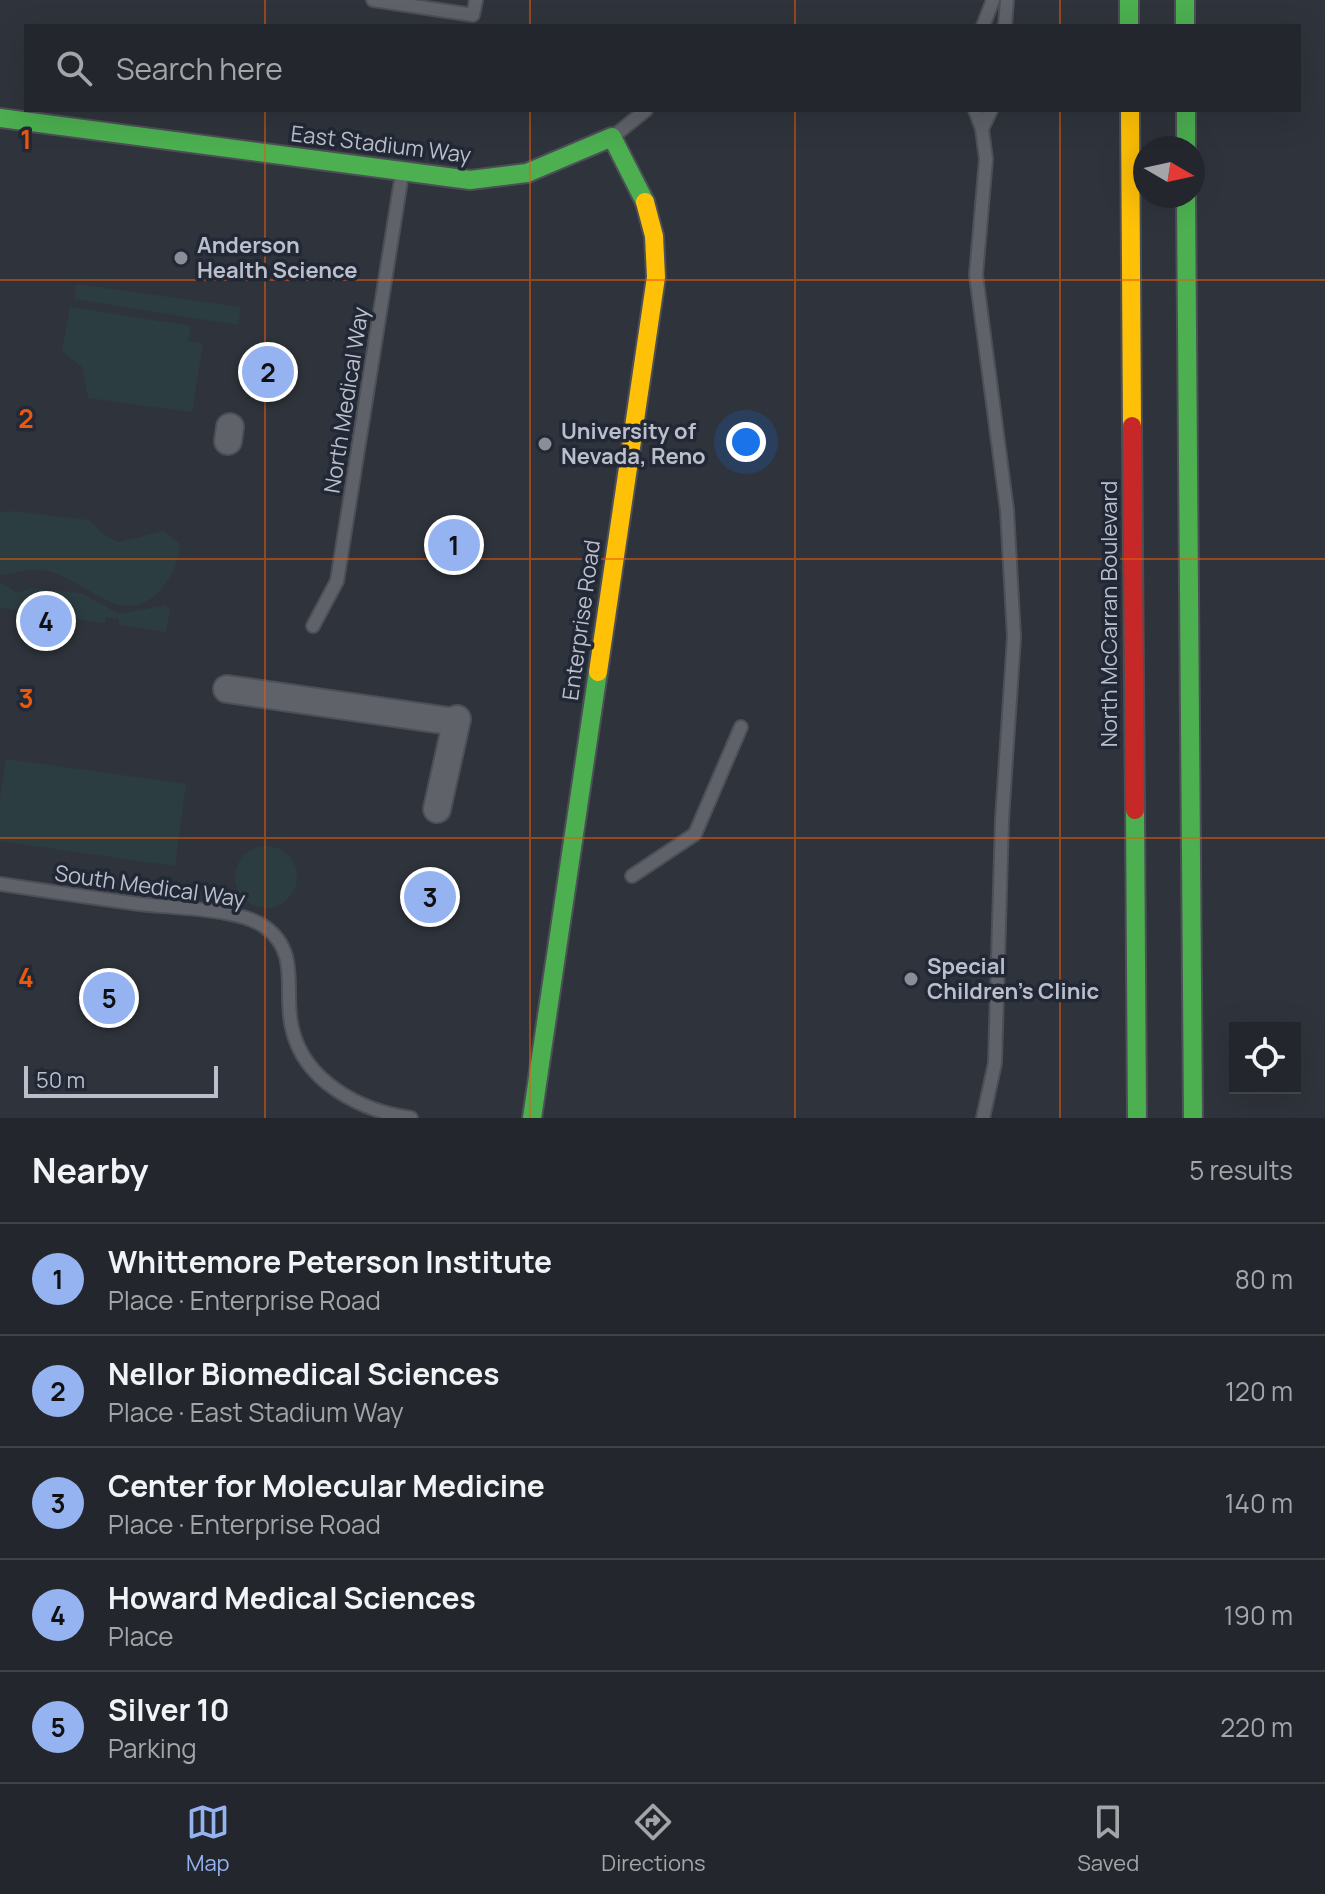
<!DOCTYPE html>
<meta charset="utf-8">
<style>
:root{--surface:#23262c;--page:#2b2e34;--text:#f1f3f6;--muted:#a3a5a9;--line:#404348;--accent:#95b2f1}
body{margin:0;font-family:Manrope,sans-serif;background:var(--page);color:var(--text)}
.controls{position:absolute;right:24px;bottom:24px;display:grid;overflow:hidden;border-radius:0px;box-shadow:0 8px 32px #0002}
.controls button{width:72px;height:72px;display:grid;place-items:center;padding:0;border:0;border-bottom:2px solid var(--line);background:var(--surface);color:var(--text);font:40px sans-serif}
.compass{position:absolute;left:1133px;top:136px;width:72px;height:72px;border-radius:50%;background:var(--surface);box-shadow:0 8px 32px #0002;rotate:99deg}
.scale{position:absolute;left:24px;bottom:20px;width:194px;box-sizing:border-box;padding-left:8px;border:4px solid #babfcb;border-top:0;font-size:22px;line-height:28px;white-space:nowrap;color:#babfcb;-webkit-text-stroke:6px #222836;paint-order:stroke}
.you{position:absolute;left:746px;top:442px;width:28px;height:28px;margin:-20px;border:6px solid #fff;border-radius:50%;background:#1a73e8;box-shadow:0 0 0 12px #1a73e833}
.badge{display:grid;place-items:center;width:52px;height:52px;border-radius:50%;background:var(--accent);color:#111;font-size:26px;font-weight:700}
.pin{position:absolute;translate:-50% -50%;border:4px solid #fff;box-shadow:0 2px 8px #0006}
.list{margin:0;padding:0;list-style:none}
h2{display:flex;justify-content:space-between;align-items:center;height:104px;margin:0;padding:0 32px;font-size:34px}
h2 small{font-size:26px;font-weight:400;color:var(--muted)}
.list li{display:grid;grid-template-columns:52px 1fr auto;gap:24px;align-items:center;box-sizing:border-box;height:112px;padding:0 32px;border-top:2px solid var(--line)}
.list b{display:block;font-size:30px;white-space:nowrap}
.list p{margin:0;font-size:26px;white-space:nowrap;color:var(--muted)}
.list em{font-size:26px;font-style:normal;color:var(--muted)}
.icon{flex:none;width:44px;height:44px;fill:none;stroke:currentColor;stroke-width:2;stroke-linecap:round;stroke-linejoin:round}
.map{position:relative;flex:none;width:1325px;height:1118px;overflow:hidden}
.search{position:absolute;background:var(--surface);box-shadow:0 8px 32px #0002;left:24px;right:24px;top:24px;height:88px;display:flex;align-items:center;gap:20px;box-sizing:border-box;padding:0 28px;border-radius:0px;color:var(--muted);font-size:30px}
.sheet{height:664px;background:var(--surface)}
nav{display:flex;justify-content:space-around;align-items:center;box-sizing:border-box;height:112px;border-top:2px solid var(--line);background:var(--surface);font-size:22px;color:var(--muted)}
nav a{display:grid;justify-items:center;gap:4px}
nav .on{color:var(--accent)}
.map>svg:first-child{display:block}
.green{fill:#2c3d42}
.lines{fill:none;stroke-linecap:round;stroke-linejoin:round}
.lane-casing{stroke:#4c4f56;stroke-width:16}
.street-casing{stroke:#4c4f56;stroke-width:30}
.fast-casing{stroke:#4c4f56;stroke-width:22}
.slow-casing{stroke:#4c4f56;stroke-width:22}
.jam-casing{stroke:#4c4f56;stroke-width:22}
.lane{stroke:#5f6269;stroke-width:12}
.street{stroke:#5f6269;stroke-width:26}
.fast{stroke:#4caf50;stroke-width:18}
.slow{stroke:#ffc107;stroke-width:18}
.jam{stroke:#c62828;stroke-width:18}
.grid{fill:none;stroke:#e8590c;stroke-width:2;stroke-opacity:0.55}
.poi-dot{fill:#898e99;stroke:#222836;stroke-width:3}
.labels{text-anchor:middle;stroke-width:7;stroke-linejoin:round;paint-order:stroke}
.street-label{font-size:22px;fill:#babfcb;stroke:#222836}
.poi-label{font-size:22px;font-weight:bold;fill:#babfcb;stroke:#222836;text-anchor:start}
.grid-label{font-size:26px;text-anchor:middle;font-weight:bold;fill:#e8590c;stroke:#222836;stroke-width:7;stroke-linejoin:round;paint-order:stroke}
</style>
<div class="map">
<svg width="1325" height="1118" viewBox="0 0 1325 1118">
<rect width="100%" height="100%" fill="#2f333b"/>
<!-- green -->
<g class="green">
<polygon points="76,284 241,307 238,325 74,299"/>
<polygon points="70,307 191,326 188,341 203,343 192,412 88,398 82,367 62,351"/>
<path d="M9 511 89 520 104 535 118 542 164 531 179 543C180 559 173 575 162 588 123 632 91 582 48 571 30 567 17 573 0 575V513Z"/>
<polygon points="0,582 17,593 30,588 81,593 119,614 166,605 170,611 166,632 119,625 119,619 106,617 105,623 39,613 40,608 26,606 24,611 0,608"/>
<polygon points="6,759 186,784 175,866 0,841 0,798"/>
<circle cx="266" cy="877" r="31"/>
</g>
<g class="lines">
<!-- lane casing -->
<g class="lane-casing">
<g id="lane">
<polyline points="373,0 473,15 476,0"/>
<polyline points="983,26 993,0"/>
<polyline points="1005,26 1007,0"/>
<polyline points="975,110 982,129"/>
<polyline points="615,135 646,110"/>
<polyline points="313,626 337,581 402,174"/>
<polyline points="632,876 695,834 741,727"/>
<path d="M0 884C46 891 93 898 139 904 172 908 239 908 265 927 301 953 283 991 292 1028 304 1082 361 1111 411 1118"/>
<polyline points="983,1118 995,1063 1002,820 1014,637 1007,510 976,275 986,159 982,129 991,110"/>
</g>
</g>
<!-- street casing -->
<g class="street-casing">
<g id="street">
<polyline points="228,441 230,427"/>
<polyline points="227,689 456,722"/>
<polyline points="437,809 457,719"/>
</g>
</g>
<!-- fast casing -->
<g class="fast-casing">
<g id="fast">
<polyline points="1129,0 1129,26"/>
<polyline points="1185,0 1185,26"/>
<polyline points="1186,110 1186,148"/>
<polyline points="0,118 470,180 527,173 612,137 645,202"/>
<polyline points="1186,196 1193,1118"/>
<polyline points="1135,810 1137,1118"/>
<polyline points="532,1118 598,672"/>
</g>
</g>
<!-- slow casing -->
<g class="slow-casing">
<g id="slow">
<polyline points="1130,110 1132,426"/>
<polyline points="598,672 656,277 654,236 645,202"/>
</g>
</g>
<!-- jam casing -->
<g class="jam-casing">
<polyline id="jam" points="1132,426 1135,810"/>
</g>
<!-- lane -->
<use href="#lane" class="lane"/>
<!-- street -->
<use href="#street" class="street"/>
<!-- fast -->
<use href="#fast" class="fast"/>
<!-- slow -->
<use href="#slow" class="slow"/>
<!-- jam -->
<use href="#jam" class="jam"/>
</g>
<!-- grid -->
<path class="grid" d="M265 0V26M530 0V26M795 0V26M1060 0V26M265 110V1118M530 110V1118M795 110V1118M1060 110V1118M0 280H1325M0 559H1325M0 838H1325"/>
<!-- markers -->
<g class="poi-dot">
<circle cx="181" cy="258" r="8"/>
<circle cx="545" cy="444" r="8"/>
<circle cx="911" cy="979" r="8"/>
</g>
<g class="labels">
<!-- street labels -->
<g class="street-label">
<text transform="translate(381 144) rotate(7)" y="8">East Stadium Way</text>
<text transform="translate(346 400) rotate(-81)" y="8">North Medical Way</text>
<text transform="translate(1109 614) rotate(-90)" y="8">North McCarran Boulevard</text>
<text transform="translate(581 620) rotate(-82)" y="8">Enterprise Road</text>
<text transform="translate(150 886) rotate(8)" y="8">South Medical Way</text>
</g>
<!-- poi labels -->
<g class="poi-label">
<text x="197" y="253">Anderson<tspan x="197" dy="25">Health Science</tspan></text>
<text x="561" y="439">University of<tspan x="561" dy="25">Nevada, Reno</tspan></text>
<text x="927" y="974">Special<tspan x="927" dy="25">Children's Clinic</tspan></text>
</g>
</g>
<g class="grid-label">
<text x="26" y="149">1</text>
<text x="26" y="428">2</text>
<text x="26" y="708">3</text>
<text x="26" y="987">4</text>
</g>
</svg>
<div class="controls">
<button><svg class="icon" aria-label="locate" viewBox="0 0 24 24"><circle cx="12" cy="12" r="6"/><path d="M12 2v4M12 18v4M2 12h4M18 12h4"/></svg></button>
</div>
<svg class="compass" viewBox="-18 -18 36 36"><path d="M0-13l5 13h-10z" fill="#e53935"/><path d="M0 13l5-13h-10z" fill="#a3a5a9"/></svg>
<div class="scale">50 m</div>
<div class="you"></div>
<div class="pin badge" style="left:454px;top:545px">1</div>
<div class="pin badge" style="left:268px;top:372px">2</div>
<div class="pin badge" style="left:430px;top:897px">3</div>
<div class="pin badge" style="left:46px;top:621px">4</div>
<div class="pin badge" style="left:109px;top:998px">5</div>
<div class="search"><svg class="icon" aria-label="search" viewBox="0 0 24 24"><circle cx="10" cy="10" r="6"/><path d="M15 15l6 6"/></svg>Search here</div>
</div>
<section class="sheet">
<h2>Nearby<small>5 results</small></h2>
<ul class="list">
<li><span class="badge">1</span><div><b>Whittemore Peterson Institute</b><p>Place · Enterprise Road</p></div><em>80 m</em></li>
<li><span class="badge">2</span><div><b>Nellor Biomedical Sciences</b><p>Place · East Stadium Way</p></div><em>120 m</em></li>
<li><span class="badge">3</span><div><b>Center for Molecular Medicine</b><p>Place · Enterprise Road</p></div><em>140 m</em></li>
<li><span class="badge">4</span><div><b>Howard Medical Sciences</b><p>Place</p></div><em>190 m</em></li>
<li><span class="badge">5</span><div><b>Silver 10</b><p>Parking</p></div><em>220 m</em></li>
</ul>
</section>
<nav>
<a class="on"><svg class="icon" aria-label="map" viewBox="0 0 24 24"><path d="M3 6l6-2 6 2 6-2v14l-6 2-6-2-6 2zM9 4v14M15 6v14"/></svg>Map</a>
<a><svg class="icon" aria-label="directions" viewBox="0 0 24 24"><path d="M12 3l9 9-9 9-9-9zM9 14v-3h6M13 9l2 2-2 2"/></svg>Directions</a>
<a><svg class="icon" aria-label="saved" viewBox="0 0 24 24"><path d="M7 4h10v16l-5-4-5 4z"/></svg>Saved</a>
</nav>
